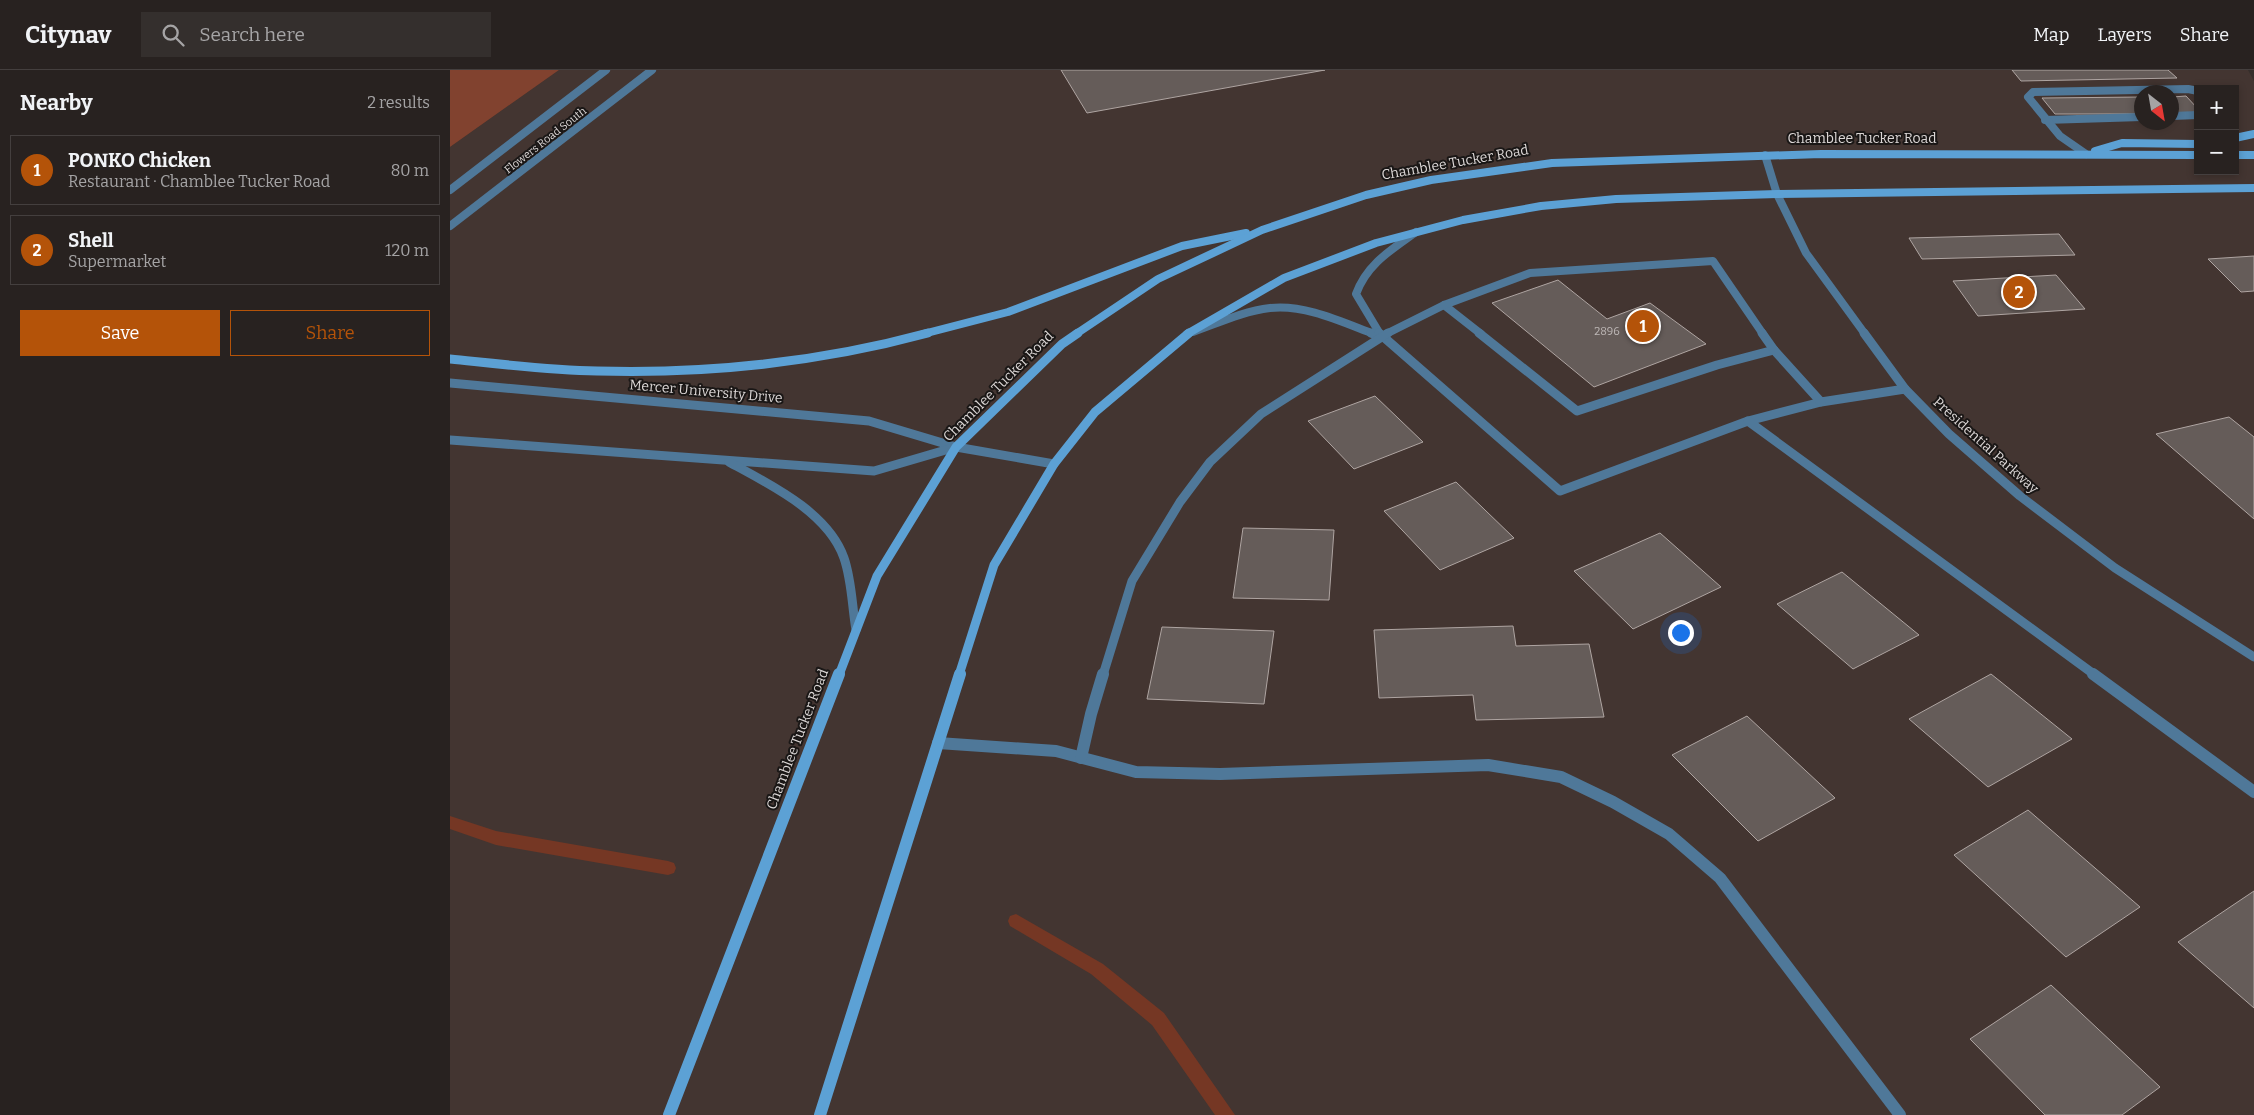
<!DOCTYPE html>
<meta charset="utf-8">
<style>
:root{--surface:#282220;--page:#342f2d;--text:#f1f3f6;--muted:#a5a4a5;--line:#443f3e;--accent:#b45309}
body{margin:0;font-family:Bitter,serif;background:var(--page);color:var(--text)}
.controls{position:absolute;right:15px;top:15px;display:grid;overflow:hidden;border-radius:0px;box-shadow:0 2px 8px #0003}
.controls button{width:45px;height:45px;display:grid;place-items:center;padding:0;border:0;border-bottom:1px solid var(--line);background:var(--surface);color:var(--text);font:25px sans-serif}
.compass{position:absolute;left:1684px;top:15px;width:45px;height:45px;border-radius:50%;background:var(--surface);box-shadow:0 2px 8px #0003;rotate:149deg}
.you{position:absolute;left:1230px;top:562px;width:18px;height:18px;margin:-12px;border:4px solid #fff;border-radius:50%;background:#1a73e8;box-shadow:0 0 0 8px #1a73e833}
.badge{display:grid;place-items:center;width:32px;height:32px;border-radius:50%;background:var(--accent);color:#fff;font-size:16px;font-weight:700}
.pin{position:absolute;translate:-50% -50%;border:2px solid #fff;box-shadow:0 1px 5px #0006}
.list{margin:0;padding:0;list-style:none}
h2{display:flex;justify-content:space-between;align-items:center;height:65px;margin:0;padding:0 20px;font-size:21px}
h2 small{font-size:16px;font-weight:400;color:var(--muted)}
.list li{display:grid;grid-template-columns:32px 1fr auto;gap:15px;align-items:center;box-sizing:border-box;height:70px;margin:0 10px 10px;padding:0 10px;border:1px solid var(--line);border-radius:0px}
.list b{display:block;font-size:19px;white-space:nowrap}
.list p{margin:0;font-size:16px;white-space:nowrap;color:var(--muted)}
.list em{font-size:16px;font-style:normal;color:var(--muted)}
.actions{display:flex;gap:10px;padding:15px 20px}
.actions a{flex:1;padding:11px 0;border:1px solid var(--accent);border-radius:0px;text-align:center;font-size:18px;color:var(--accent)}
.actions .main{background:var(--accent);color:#fff}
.icon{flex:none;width:28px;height:28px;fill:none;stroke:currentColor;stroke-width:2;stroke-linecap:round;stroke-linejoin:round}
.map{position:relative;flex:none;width:1804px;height:1045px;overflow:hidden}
header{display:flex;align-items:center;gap:30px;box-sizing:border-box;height:70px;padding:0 25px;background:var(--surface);border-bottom:1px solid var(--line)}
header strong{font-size:24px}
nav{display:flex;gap:28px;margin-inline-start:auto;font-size:18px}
.search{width:350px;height:45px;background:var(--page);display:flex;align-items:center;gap:12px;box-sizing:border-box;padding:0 18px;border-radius:0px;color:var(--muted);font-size:19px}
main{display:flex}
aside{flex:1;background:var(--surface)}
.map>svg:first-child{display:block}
.built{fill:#433531;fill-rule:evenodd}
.forest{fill:#81422f}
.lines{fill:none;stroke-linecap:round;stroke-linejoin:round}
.stream{fill:#753724;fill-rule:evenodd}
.building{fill:#655c59;stroke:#afa5a2}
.service-far2{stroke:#4f7899;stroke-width:8}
.service-far1{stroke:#4f7899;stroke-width:9}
.service{stroke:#4f7899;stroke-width:12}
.minor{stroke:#4f7899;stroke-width:8}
.tertiary-far1{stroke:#4f7899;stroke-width:8}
.tertiary{stroke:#4f7899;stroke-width:9}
.secondary-far2{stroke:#5ca1d5;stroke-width:8}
.secondary-far1{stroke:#5ca1d5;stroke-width:9}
.secondary{stroke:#5ca1d5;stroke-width:12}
.labels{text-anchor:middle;stroke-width:4;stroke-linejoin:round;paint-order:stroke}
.far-street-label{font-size:11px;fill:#dcd7d6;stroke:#1a1716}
.number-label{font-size:11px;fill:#beb8b7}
.street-label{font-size:14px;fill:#dcd7d6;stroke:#1a1716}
</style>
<header>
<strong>Citynav</strong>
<div class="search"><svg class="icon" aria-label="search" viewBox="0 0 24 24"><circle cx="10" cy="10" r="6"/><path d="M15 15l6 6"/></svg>Search here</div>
<nav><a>Map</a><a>Layers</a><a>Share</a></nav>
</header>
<main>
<aside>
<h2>Nearby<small>2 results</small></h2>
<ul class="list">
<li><span class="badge">1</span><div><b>PONKO Chicken</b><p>Restaurant · Chamblee Tucker Road</p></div><em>80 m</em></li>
<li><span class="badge">2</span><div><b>Shell</b><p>Supermarket</p></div><em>120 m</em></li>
</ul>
<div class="actions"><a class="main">Save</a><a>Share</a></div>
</aside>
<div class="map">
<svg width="1804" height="1045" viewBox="0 0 1804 1045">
<rect width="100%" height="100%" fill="#352e2b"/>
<!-- built -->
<path class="built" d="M109 0H1798L1804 11V1045H0V77ZM1748 19H1785V101H1748ZM1692 22H1722V52H1692Z"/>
<!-- forest -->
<polygon class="forest" points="0,0 109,0 0,77"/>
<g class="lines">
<!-- stream -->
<g class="stream">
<polygon points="0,746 46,761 218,791 224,793 226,798 224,803 218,805 46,775 0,759"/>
<polygon points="566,844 653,894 714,943 785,1045 765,1045 702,955 641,904 560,856 558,851 560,846"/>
</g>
</g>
<!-- building -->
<g class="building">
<polygon points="611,0 875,0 637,43"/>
<polygon points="1562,0 1718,0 1727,8 1571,11"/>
<polygon points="1736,26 1748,39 1748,43 1722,43 1722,27"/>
<polygon points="1692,27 1692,44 1605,44 1592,28"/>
<polygon points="1609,164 1625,185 1472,189 1459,168"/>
<polygon points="1804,186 1804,221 1791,222 1758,189"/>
<polygon points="1606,205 1635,239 1528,246 1503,211"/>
<polygon points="1108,210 1157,249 1200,233 1256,274 1144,317 1042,233"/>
<polygon points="925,326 973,372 904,399 858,351"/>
<polygon points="1779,347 1804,367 1804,449 1706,364"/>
<polygon points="1006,412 1064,468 990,500 934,441"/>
<polygon points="793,458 884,460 879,530 783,528"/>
<polygon points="1210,463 1271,517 1183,559 1124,501"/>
<polygon points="1392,502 1469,565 1403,599 1327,534"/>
<polygon points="1063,556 1066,576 1139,574 1154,647 1026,650 1023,625 929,628 924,560"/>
<polygon points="712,557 824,561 814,634 697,629"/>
<polygon points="1541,604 1622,669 1538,717 1459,649"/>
<polygon points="1297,646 1385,728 1308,771 1222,685"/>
<polygon points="1578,740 1690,837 1616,887 1504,785"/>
<polygon points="1804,821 1804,938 1728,872"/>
<polygon points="1601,915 1710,1017 1672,1045 1595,1045 1520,969"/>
</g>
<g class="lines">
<!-- service-far2 -->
<g class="service-far2">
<polyline points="1722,46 1748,45"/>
<polyline points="1595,50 1692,47"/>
<polyline points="1636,84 1610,66 1578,27 1583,22 1738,19 1748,21"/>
<polyline points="994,235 1031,264"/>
<path d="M743 262C768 253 794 241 820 238 855 234 892 252 924 264"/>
<path d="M930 264 906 224C917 194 941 180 966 162"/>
<polyline points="936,264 994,235 1080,203 1263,191 1313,264"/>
</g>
<!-- service-far1 -->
<g class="service-far1">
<polyline points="921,263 931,267"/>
<polyline points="929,263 1110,421 1298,351 1371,332 1455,319"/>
<polyline points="1029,263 1127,341 1267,295 1324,280"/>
<polyline points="1312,263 1324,280 1371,332"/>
<polyline points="1298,351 1645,605"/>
<polyline points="653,605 682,511 730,432 760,392 811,344 938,263"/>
</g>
<!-- service -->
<g class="service">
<polyline points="1643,604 1804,722"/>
<polyline points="488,673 606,681 686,702 770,704 1038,695 1111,707 1163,732 1219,764 1270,808 1450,1045"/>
<polyline points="631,688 641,644 653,604"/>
</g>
<!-- minor -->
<g class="minor">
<polyline points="0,120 156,0"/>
<polyline points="0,156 202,0"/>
</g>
<!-- tertiary-far1 -->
<polyline class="tertiary-far1" points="1315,85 1327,124 1356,183 1415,264"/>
<!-- tertiary -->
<g class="tertiary">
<polyline points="1414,263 1455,319 1499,364 1570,426 1665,498 1804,587"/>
<polyline points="0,313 419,351 506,377 604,394"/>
<polyline points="0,370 424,401 506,377"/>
<path d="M279 392C319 414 378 442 394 488 402 511 402 537 406 560"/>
</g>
<!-- secondary-far2 -->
<g class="secondary-far2">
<polyline points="1785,68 1804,64"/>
<polyline points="1645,81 1672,73 1748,74"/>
<polyline points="1785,85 1804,85"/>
<polyline points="473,264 558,242 732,176 796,163"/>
<polyline points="626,264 708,209 812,160 916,125 981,110 1102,93 1371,84 1748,85"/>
<polyline points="737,264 834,208 926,173 1013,150 1091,136 1166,129 1327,124 1804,118"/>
</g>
<!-- secondary-far1 -->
<g class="secondary-far1">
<path d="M0 289C49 294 98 300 147 301 258 304 371 292 478 263"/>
<polyline points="389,605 427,506 506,377 612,274 628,263"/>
<polyline points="509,605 544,495 604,394 645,342 739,263"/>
</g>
<!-- secondary -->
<g class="secondary">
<polyline points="219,1045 389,604"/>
<polyline points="370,1045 510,604"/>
</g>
</g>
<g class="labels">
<!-- far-street labels -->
<g class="far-street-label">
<text transform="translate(95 70) rotate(-38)" y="4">Flowers Road South</text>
</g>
<!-- number labels -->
<g class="number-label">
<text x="1157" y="265">2896</text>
</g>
<!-- street labels -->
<g class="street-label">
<text x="1412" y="73">Chamblee Tucker Road</text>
<text transform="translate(1005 92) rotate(-10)" y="5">Chamblee Tucker Road</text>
<text transform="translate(548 316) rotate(-45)" y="5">Chamblee Tucker Road</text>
<text transform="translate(256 321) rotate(5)" y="5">Mercer University Drive</text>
<text transform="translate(1536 375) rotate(42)" y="5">Presidential Parkway</text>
<text transform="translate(347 669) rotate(-69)" y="5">Chamblee Tucker Road</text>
</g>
</g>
</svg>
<div class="controls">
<button>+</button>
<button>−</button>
</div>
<svg class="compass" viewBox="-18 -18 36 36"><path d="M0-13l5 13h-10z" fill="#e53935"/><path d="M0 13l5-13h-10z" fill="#a5a4a5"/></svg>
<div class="you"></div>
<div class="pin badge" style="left:1193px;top:256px">1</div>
<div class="pin badge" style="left:1569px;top:222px">2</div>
</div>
</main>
